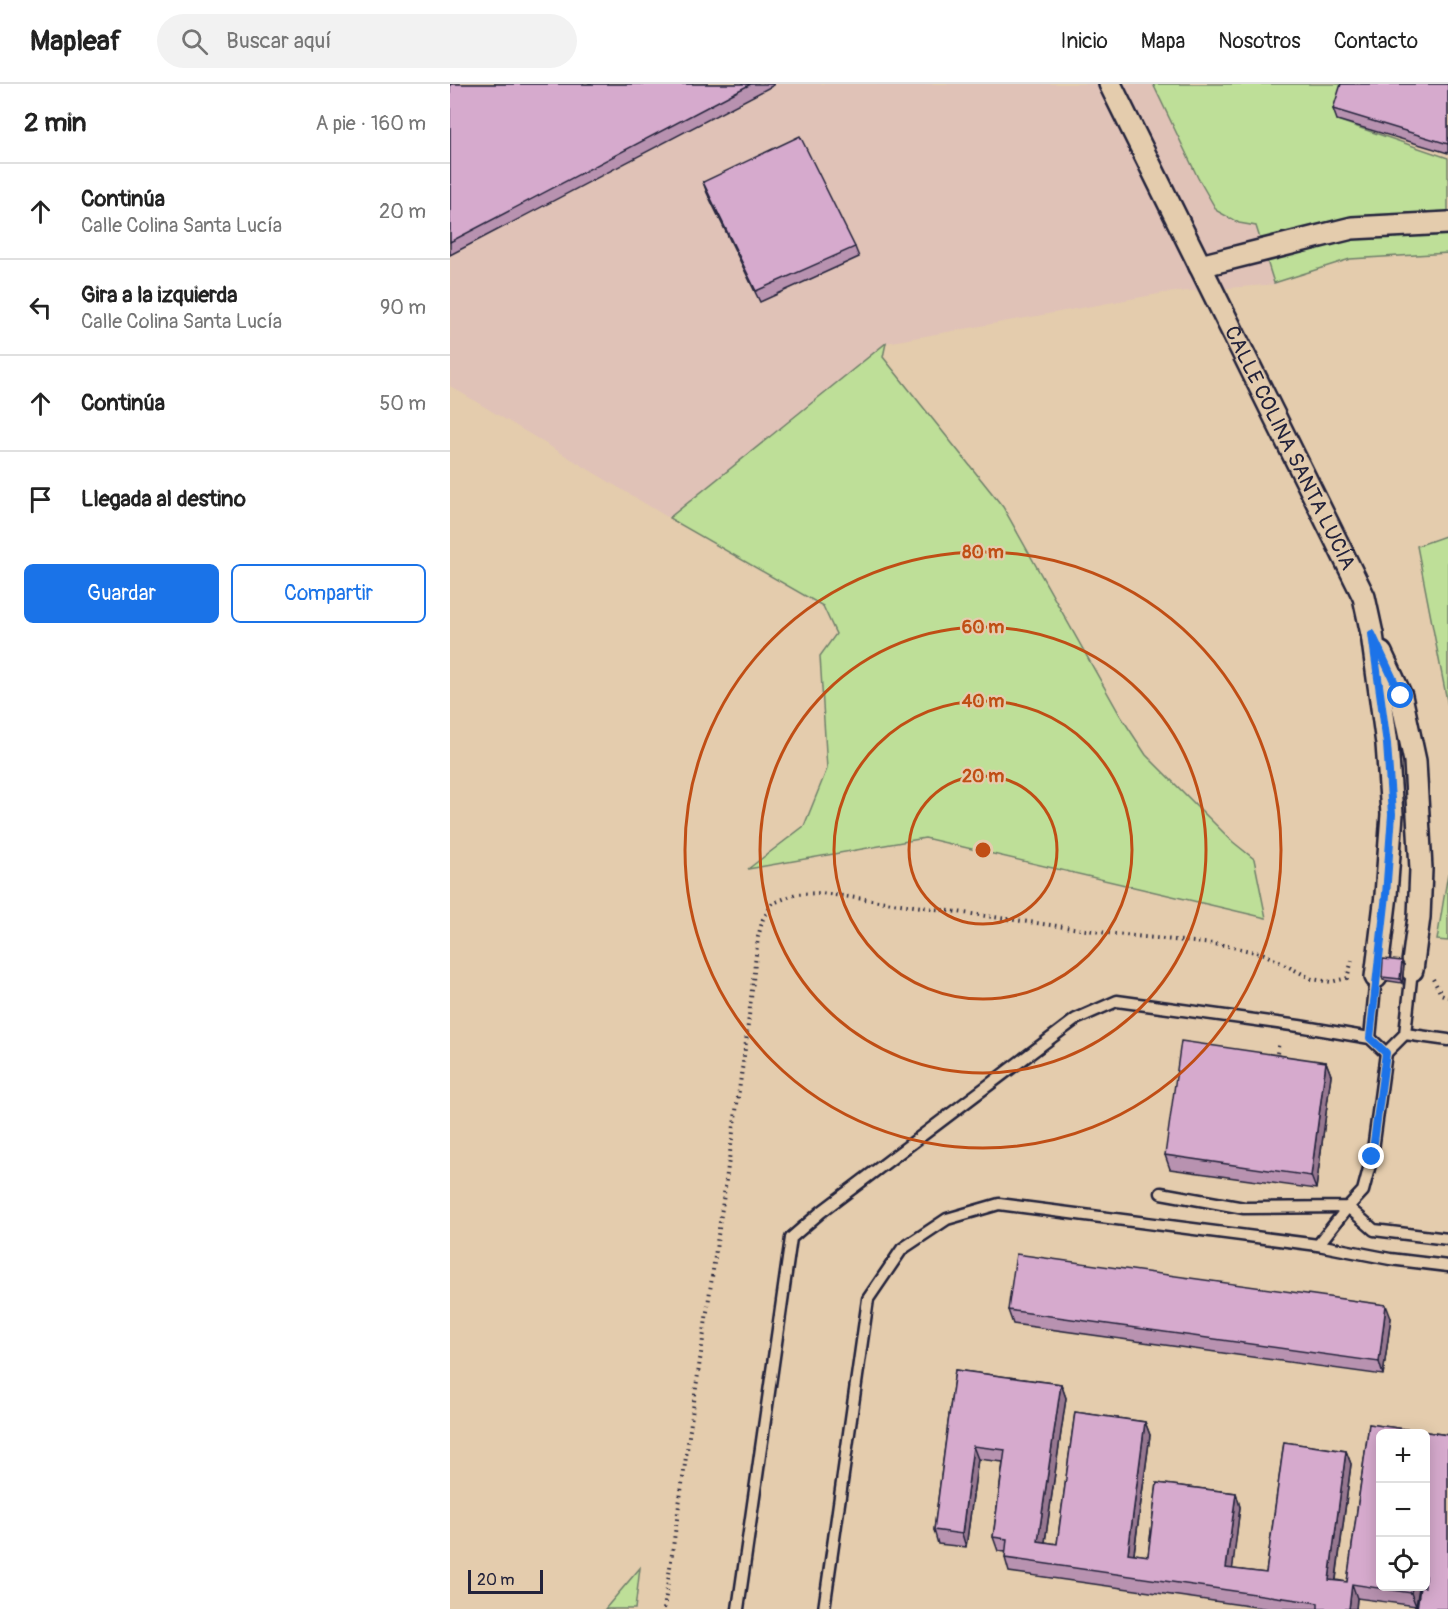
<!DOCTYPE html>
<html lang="es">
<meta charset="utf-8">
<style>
:root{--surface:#fff;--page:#f2f2f2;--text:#222;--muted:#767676;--line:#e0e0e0;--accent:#1a73e8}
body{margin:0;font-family:Pangolin,sans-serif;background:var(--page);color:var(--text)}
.controls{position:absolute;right:18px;bottom:18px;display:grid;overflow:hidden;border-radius:9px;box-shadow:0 3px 15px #0003}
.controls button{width:54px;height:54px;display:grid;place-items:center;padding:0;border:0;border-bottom:2px solid var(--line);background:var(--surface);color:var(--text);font:30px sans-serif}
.scale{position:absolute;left:18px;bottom:15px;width:75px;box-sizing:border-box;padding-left:6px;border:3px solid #22223b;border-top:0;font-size:16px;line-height:21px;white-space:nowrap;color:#22223b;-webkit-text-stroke:4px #e4ccad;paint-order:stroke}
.stop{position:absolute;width:18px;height:18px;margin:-14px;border:4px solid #1a73e8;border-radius:50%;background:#fff}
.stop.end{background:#1a73e8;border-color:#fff;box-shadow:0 2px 6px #0008}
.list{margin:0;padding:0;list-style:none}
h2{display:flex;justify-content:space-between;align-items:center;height:78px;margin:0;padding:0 24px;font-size:26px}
h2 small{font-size:20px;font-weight:400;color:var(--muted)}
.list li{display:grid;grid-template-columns:39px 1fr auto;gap:18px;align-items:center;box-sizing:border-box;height:96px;padding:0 24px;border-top:2px solid var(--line)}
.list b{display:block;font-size:22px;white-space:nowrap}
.list p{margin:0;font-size:20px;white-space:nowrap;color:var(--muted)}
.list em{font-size:20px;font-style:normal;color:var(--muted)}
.actions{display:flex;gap:12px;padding:18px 24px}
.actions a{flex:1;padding:14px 0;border:2px solid var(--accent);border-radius:9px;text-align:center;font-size:21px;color:var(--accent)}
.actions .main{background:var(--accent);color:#fff}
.icon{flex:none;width:33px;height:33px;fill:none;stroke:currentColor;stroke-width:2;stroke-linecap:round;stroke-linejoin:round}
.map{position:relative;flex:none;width:998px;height:1525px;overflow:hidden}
header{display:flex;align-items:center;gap:36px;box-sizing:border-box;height:84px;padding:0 30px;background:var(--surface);border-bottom:2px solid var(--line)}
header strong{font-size:28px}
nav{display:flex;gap:33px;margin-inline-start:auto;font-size:21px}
.search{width:420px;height:54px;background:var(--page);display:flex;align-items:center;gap:15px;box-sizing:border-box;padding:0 21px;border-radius:33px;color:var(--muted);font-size:22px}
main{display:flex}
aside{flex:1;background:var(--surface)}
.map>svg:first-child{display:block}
.built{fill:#e0c2b7}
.green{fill:#bedf98;stroke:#70806a;stroke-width:1.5}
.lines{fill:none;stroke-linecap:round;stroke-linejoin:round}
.lane-casing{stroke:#22223b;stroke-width:15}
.street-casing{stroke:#22223b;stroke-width:26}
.path{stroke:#22223b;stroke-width:4;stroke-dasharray:1.5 4.5;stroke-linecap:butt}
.lane{stroke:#e4ccad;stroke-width:10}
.street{stroke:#e4ccad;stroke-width:21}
.wall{fill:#b892b0;stroke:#22223b;stroke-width:1.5}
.shaded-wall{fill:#967790;stroke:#22223b;stroke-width:1.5}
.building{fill:#d6aacd;stroke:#22223b;stroke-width:1.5}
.route{stroke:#1a73e8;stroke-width:8}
.ring{fill:none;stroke:#c04e15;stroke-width:3}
.labels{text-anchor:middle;stroke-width:4.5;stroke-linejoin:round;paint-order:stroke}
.street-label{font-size:21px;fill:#22223b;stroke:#e4ccad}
.centre{fill:#c04e15;stroke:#e4ccad;stroke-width:3}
.ring-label{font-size:18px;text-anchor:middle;font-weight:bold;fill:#c04e15;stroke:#e4ccad;stroke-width:4.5;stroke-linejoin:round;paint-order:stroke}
</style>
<header>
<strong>Mapleaf</strong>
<div class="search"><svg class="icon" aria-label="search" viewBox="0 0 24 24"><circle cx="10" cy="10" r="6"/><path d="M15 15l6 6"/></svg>Buscar aquí</div>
<nav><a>Inicio</a><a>Mapa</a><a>Nosotros</a><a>Contacto</a></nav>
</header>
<main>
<aside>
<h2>2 min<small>A pie · 160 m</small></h2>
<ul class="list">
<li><svg class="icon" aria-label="ahead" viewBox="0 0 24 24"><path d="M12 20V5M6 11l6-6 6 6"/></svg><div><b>Continúa</b><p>Calle Colina Santa Lucía</p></div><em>20 m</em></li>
<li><svg class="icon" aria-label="left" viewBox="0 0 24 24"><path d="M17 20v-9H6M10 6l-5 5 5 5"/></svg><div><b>Gira a la izquierda</b><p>Calle Colina Santa Lucía</p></div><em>90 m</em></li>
<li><svg class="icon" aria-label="ahead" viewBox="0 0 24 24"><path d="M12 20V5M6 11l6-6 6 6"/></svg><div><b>Continúa</b></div><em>50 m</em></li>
<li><svg class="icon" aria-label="arrive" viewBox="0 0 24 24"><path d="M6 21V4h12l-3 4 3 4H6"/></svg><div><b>Llegada al destino</b></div></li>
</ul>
<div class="actions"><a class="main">Guardar</a><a>Compartir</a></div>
</aside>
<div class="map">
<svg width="998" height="1525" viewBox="0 0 998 1525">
<rect width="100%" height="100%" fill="#e4ccad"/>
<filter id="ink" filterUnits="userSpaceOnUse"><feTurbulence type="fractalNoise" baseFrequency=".0167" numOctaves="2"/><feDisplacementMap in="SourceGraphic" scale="12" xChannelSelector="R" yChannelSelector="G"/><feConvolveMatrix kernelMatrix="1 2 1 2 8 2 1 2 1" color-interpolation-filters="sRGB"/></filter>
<g filter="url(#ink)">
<!-- built -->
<polygon class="built" points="0,0 703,0 748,94 789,139 811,144 828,200 714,209 436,259 219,434 0,302"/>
<!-- green -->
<g class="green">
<polygon points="703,0 898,0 887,36 998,74 998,169 900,175 824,199 806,142 789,139 767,127 748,94"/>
<polygon points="436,259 433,273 553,423 670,631 696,671 783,758 804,775 816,834 475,754 298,785 354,742 377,685 370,572 386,550 373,522 219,434"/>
<polygon points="998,451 998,622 967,462"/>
<polygon points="998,789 998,857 987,856"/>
<polygon points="190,1484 185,1525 155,1525"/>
</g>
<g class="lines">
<!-- lane casing -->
<g class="lane-casing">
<g id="lane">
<polyline points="955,950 962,886"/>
<polyline points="920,954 926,893"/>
<polyline points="711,1109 794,1124 898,1123 913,1107 922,1073 936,969"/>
<polyline points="868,1161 898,1123 924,1146 998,1155"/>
<polyline points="288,1525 341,1154 371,1128 626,935 667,917 849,942 920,954 936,969 955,950 998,956"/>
<polyline points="374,1525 418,1215 452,1165 497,1135 549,1120 868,1161 940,1175 998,1182"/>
</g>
</g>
<!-- street casing -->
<g class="street-casing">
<g id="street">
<path id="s1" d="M660 0 914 513 922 550 937 660 942 730 936 811 926 893"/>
<polyline points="750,182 902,144 998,139"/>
<polyline points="931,569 951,612 965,677 971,785 969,833 962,886"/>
</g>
</g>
<!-- path -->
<g class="path">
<polyline points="983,895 991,910 998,913"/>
<polyline points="826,975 829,958"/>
<polyline points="214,1525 296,958 308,853 313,835 323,819 346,810 371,809 665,850 773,861 814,870 862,895 881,898 897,894 903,873"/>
</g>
<!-- lane -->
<use href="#lane" class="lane"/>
<!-- street -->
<use href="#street" class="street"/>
</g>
<!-- wall -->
<g class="wall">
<polygon points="0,0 324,0 324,1 0,171"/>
<polygon points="998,0 998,69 887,36 883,25"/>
<polygon points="253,98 405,163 409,173 310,218 257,109"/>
<polygon points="954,881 952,899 933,896 932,893"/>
<polygon points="876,978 881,991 866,1105 720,1085 715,1071"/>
<polygon points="558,1226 941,1234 933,1291 563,1240"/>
<polygon points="505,1286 611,1300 616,1314 595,1458 607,1460 625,1328 695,1338 700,1351 684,1470 698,1472 707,1399 786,1409 790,1423 782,1485 816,1489 834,1358 896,1367 901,1380 886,1496 897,1498 919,1340 998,1351 998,1525 967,1525 970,1503 975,1503 975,1350 930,1350 930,1503 969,1503 966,1522 907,1514 906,1525 820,1525 559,1488 555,1474 556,1468 548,1467 543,1453 553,1378 528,1375 516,1463 488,1460 484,1446"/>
</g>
<!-- shaded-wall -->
<g class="shaded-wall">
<polygon points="952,877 954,881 952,899 950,895"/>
<polygon points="876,978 881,991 866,1105 861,1092"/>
<polygon points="936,1221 941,1234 933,1291 929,1278"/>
<polygon points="611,1300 616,1314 593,1471 588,1457"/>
<polygon points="695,1338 700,1351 682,1483 678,1469"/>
<polygon points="523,1362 528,1375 516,1463 512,1450"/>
<polygon points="896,1367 901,1380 884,1509 879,1496"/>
<polygon points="786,1409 790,1423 781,1497 776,1484"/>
<polygon points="902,1500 907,1514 906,1525 899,1525"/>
<polygon points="962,1503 969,1503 966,1522 961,1509"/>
</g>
<!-- building -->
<g class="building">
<polygon points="0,0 301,0 0,158"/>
<polygon points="891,0 998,0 998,60 883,25"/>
<polygon points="350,52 405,163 306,207 253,98"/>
<polygon points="933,875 952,877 950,895 932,893"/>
<polygon points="731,957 876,978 861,1092 715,1071"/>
<polygon points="566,1170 936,1221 929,1278 558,1226"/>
<polygon points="505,1286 611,1300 588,1457 607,1460 625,1328 695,1338 678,1469 698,1472 707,1399 786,1409 776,1484 816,1489 834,1358 896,1367 879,1496 897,1498 919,1340 998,1351 998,1525 967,1525 970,1503 975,1503 975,1350 930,1350 930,1503 962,1503 961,1509 902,1500 899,1525 868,1525 868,1519 555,1474 557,1455 543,1453 555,1366 523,1362 512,1450 484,1446"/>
</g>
</g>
<g class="lines" filter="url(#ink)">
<!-- route -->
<polyline class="route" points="922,1073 936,969 920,954 936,811 942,730 937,660 922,550 951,612"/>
</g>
<!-- distance rings -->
<g class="ring">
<circle cx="533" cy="766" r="74"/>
<circle cx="533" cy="766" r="149"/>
<circle cx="533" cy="766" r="223"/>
<circle cx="533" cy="766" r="298"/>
</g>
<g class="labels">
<!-- street labels -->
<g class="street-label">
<text dy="7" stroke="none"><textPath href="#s1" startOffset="406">CALLE COLINA SANTA LUCÍA</textPath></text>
</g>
</g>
<circle cx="533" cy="766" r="9" class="centre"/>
<g class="ring-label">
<text x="533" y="474">80 m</text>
<text x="533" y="549">60 m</text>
<text x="533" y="623">40 m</text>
<text x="533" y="698">20 m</text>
</g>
</svg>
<div class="controls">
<button>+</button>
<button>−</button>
<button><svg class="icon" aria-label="locate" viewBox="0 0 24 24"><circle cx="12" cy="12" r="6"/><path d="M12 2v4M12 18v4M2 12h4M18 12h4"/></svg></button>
</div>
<div class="scale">20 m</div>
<div class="stop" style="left:951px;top:612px"></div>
<div class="stop end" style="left:922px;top:1073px"></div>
</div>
</main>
